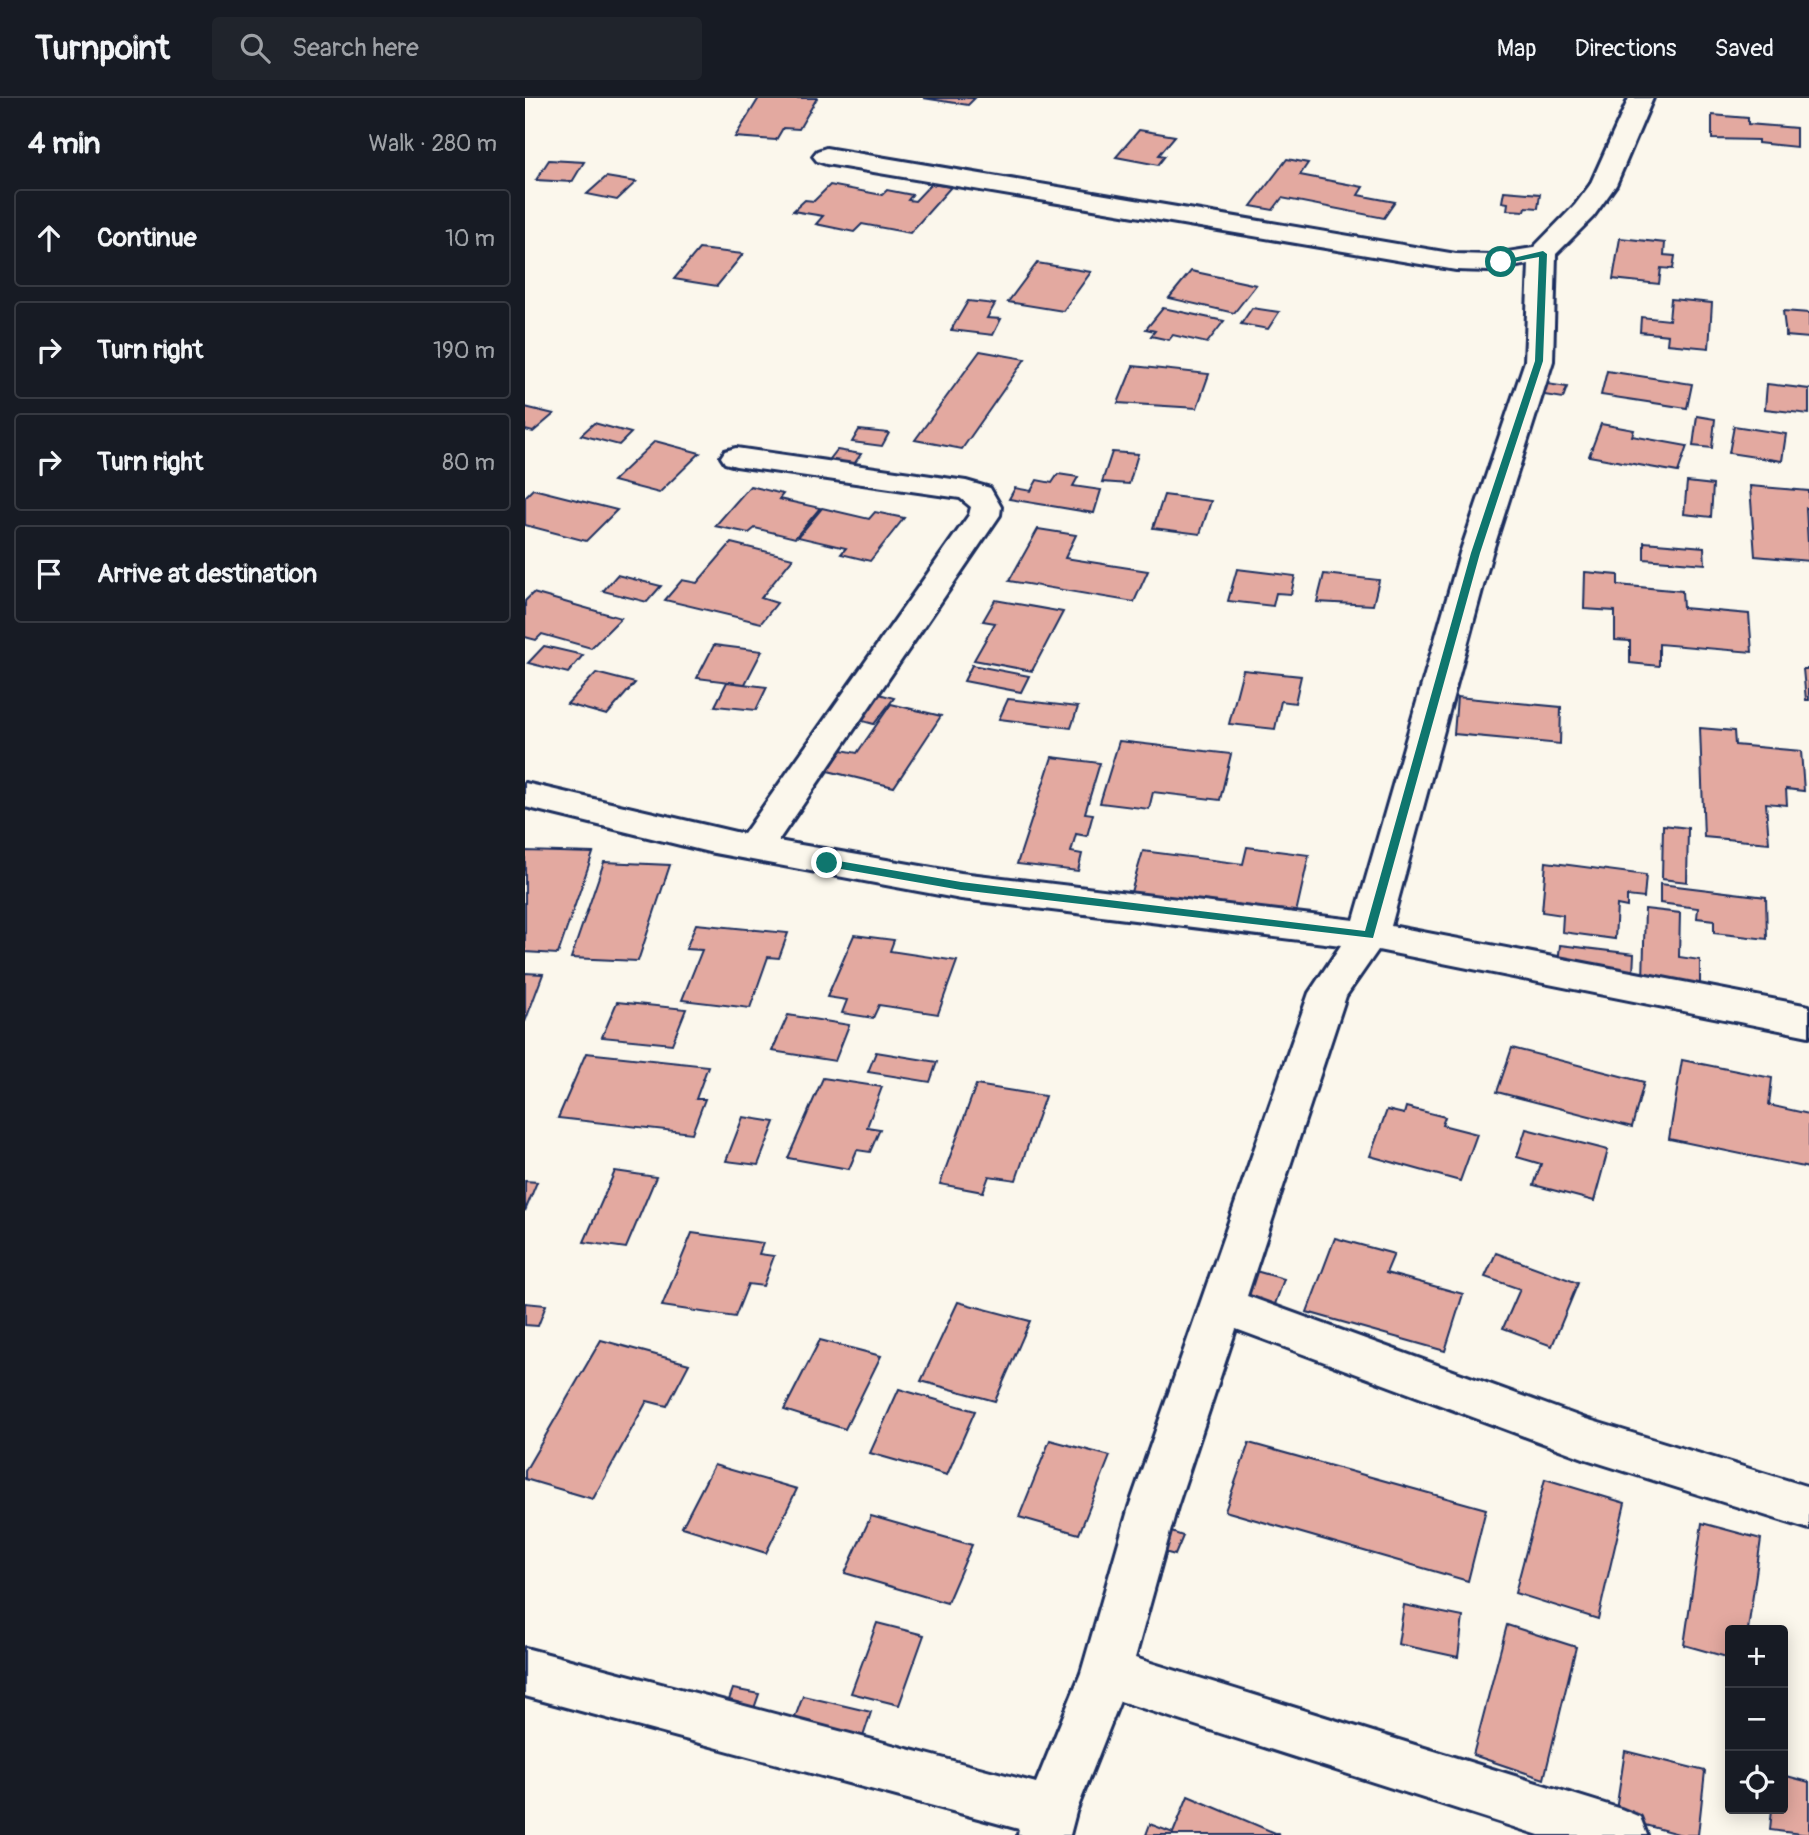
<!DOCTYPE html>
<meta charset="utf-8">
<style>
:root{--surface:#171b24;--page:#20242c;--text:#f1f3f6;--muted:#9ea1a6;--line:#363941}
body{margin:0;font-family:Pangolin,sans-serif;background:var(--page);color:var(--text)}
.controls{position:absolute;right:21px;bottom:21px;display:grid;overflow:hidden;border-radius:7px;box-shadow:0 4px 18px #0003}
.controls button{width:63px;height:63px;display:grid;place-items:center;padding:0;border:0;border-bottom:2px solid var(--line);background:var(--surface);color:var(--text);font:35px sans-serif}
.stop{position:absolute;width:21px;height:21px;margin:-16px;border:5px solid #0f766e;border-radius:50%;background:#fff}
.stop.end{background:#0f766e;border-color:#fff;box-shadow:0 2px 7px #0008}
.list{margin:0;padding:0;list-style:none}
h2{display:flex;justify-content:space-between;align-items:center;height:91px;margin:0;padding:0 28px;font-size:30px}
h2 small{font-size:23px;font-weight:400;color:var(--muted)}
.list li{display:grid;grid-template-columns:46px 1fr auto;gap:21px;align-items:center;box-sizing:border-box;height:98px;margin:0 14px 14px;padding:0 14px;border:2px solid var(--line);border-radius:7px}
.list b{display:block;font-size:26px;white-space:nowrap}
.list em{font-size:23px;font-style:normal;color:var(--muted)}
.icon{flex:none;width:38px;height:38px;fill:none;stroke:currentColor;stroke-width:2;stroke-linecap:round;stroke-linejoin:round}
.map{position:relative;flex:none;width:1284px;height:1737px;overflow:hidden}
header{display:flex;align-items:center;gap:42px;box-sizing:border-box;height:98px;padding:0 35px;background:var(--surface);border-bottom:2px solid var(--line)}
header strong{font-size:33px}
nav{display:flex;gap:38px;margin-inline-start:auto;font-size:24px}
.search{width:490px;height:63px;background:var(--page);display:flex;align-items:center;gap:18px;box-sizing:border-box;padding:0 24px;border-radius:7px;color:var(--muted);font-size:26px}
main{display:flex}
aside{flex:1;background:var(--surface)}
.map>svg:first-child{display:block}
.building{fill:#e3a9a0;stroke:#1b2f5e;stroke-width:2}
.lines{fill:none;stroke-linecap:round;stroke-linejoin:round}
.street-casing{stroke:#1b2f5e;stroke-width:6}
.street{fill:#fbf7ec;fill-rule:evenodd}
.route{fill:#0f766e}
</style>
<header>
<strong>Turnpoint</strong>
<div class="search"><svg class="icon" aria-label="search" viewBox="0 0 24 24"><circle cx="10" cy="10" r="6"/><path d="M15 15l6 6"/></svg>Search here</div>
<nav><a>Map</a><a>Directions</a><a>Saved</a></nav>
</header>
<main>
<aside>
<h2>4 min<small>Walk · 280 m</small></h2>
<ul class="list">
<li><svg class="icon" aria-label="ahead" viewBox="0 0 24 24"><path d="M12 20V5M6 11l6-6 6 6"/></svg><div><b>Continue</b></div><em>10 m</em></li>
<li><svg class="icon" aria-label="right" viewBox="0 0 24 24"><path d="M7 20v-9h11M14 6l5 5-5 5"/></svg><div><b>Turn right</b></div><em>190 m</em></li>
<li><svg class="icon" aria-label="right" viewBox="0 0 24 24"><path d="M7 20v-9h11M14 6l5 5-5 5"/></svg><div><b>Turn right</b></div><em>80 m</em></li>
<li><svg class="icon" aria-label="arrive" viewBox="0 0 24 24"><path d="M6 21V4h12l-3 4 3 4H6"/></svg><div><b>Arrive at destination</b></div></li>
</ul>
</aside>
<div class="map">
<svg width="1284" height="1737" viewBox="0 0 1284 1737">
<rect width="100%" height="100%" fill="#fbf7ec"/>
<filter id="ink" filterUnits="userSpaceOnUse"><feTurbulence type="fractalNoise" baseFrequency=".0143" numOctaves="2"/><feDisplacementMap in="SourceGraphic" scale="14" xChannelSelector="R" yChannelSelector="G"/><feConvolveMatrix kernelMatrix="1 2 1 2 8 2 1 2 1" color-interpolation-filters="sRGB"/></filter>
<g filter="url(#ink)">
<!-- building -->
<g class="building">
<polygon points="234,0 292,0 274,31 258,30 251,42 210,39"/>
<polygon points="398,0 450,0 443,7"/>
<polygon points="1187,17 1223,20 1223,26 1271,30 1271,49 1233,45 1233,42 1187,41"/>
<polygon points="614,32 650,38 634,57 640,58 633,67 591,59"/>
<polygon points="762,61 783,65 775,77 838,89 833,97 870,104 859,120 757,100 748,112 726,108"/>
<polygon points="24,62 59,64 47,84 11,82"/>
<polygon points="81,79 111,84 92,102 62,96"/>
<polygon points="406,86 426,89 385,135 337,126 329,134 291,126 298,118 268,113 280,102 289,103 305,87 357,97 362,92 387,97 383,102 390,103"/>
<polygon points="979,93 1015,96 1013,110 1001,109 1000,113 982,112 983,105 977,104"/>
<polygon points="1095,140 1140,145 1139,157 1150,158 1148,171 1136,170 1134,186 1088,181"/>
<polygon points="174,151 218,156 192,188 149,181"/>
<polygon points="512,165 566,174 538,213 483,204"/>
<polygon points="666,173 731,187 709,215 644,200"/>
<polygon points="1146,201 1187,205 1184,250 1142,246 1143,237 1115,234 1116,219 1144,222"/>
<polygon points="443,203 470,206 462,220 476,221 468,237 426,232"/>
<polygon points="638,210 699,223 682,245 648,237 644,242 626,238 630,233 621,231"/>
<polygon points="727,210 754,214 743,231 716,226"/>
<polygon points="1258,213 1284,215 1284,240 1261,238"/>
<polygon points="455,253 500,261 437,351 390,342"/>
<polygon points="608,268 684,276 672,310 593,305"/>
<polygon points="1082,273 1167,286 1162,310 1076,297"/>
<polygon points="1016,285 1042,289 1038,300 1013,296"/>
<polygon points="1242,286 1284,291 1284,316 1240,311"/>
<polygon points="0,309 29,316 8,334 0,332"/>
<polygon points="1172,318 1190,321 1187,350 1168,348"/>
<polygon points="69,325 106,335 94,347 56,337"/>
<polygon points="1076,326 1109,332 1107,338 1162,348 1153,374 1064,358"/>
<polygon points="1209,328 1261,336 1257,363 1204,355"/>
<polygon points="334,332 364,335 357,348 327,344"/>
<polygon points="130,343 175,355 134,395 88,383"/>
<polygon points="312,352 336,356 327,369 302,365"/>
<polygon points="587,354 613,356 604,386 577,384"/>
<polygon points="533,376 553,379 548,388 576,392 569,415 484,401 490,390 506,393 512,382 527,385"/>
<polygon points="1162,384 1188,387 1186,419 1159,416"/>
<polygon points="225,388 258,396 254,401 295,410 270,440 230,430 224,435 190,428"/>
<polygon points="1225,388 1284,393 1284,410 1281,410 1284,463 1230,458"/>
<polygon points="8,391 92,412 61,443 0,427 0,399"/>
<polygon points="639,397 686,403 675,436 628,430"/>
<polygon points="297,410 344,421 350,414 379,420 345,463 316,456 321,450 273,439"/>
<polygon points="513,431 551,437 540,460 623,473 609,504 484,483"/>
<polygon points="1119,444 1179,449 1180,466 1119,461"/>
<polygon points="206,445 268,460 236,500 252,505 236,525 140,502 157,482 172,485"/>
<polygon points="712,471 770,478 766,496 751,495 748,508 703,503"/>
<polygon points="1060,474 1093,477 1093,487 1157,493 1158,510 1224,516 1227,554 1134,546 1134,568 1105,565 1105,543 1090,542 1090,513 1059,511"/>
<polygon points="799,476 854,482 848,507 792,504"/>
<polygon points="92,477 136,488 122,504 78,493"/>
<polygon points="8,495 96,520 66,550 17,536 11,542 0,539 0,503"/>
<polygon points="470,502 538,514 507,573 449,562 470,525 458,523"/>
<polygon points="189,547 237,553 220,586 172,580"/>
<polygon points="19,548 58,557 43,575 3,565"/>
<polygon points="447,567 504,578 496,594 439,583"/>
<polygon points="1278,571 1284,571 1284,602 1281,602"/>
<polygon points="718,572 776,578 770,605 756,603 750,631 704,626"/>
<polygon points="71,575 110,585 82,617 42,606"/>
<polygon points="202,584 242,589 231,612 190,608"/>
<polygon points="343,593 369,600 349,626 323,619"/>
<polygon points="932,599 1036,609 1035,646 929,636"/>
<polygon points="483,601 553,609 546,630 474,621"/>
<polygon points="366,606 416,618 369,689 303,673 317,652 332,655"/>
<polygon points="1175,630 1209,633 1210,647 1276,653 1279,693 1261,691 1262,707 1241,705 1244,745 1179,739"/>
<polygon points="594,643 706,656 695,702 628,694 624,711 575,705"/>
<polygon points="527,659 575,665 560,715 568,716 562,738 551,736 546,754 557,756 553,773 492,766"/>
<polygon points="1138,727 1163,730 1162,784 1137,781"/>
<polygon points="722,749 784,757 771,815 606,794 618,753 718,766"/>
<polygon points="0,753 68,755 33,856 0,854"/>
<polygon points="79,764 145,767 113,863 46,860"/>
<polygon points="1021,764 1121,777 1119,800 1102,798 1102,809 1092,807 1090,841 1037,834 1038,817 1017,814"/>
<polygon points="1135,786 1241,799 1242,841 1189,835 1189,822 1172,820 1173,810 1135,805"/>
<polygon points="1120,811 1155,815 1154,859 1175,862 1175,890 1118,882"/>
<polygon points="171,826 263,835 254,860 243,859 225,910 157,902 177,852 161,851"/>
<polygon points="329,837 369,842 365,853 432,863 413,916 354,907 348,920 317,915 322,902 302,899"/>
<polygon points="1035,847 1109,856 1108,876 1033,866"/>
<polygon points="0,875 18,876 0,924"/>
<polygon points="92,904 161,911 147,946 77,939"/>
<polygon points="263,917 324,927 310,963 247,953"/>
<polygon points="987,950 1119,984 1107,1029 972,994"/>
<polygon points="351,954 412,964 405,984 343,974"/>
<polygon points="61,955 183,968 171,1001 180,1001 167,1035 33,1020"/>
<polygon points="1157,962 1247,980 1244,1007 1284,1016 1284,1070 1144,1041"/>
<polygon points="298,980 357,989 342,1029 355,1031 345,1054 332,1052 324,1071 263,1060"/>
<polygon points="451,987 520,998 491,1082 464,1078 458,1094 415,1086"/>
<polygon points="881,1009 920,1019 917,1027 952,1036 935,1083 845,1058 862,1012 879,1016"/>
<polygon points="218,1019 250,1024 233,1067 201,1063"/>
<polygon points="1001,1031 1083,1052 1069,1103 1009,1087 1016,1066 992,1059"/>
<polygon points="90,1073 131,1079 101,1150 59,1144"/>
<polygon points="0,1083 12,1084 0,1113"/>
<polygon points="167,1135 238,1145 234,1156 249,1158 238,1188 223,1186 210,1219 137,1208"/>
<polygon points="810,1140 869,1156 861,1175 938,1196 920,1253 782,1214"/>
<polygon points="971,1155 1053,1185 1027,1248 978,1230 995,1191 960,1179"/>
<polygon points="720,1170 759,1181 749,1209 708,1197"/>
<polygon points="433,1204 505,1223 470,1303 396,1283"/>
<polygon points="0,1205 21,1207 13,1228 0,1227"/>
<polygon points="76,1242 164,1266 142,1308 122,1303 68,1401 0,1381 0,1373"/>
<polygon points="295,1242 356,1258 320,1331 259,1312"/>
<polygon points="374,1291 450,1313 422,1377 345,1355"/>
<polygon points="525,1342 585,1358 554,1436 494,1419"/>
<polygon points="724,1345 961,1411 943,1483 700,1413"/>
<polygon points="189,1367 272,1391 241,1455 157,1429"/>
<polygon points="1020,1381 1100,1405 1073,1521 990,1495"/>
<polygon points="346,1418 447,1447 422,1505 320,1475"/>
<polygon points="1177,1425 1236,1441 1223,1532 1205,1532 1205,1560 1159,1547"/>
<polygon points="632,1429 658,1438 650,1457 625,1450"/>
<polygon points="879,1507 938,1519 933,1559 873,1546"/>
<polygon points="352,1525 399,1537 374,1607 326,1595"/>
<polygon points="982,1527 1051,1549 1019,1681 948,1657"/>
<polygon points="208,1591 234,1596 226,1619 200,1613"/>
<polygon points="278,1598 346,1614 333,1654 263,1638"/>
<polygon points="1100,1653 1180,1673 1173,1737 1157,1737 1090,1719"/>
<polygon points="1258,1677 1284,1684 1284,1737 1245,1732 1247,1711 1258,1711"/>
<polygon points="663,1698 755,1737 621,1737 625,1726 648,1735"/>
</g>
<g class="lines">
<!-- street casing -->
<g class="street-casing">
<polygon id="street" points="1104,0 1128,0 1091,87 1068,119 1031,156 1028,263 967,455 866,828 1284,908 1284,938 853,852 821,898 722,1198 1061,1321 1284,1389 1284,1431 1061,1361 711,1231 652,1409 610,1560 1096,1711 1115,1719 1122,1737 1014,1737 595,1603 551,1714 545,1737 493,1737 494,1731 0,1598 0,1550 511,1685 556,1575 604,1409 784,895 816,847 436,801 184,754 0,709 0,685 219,736 444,417 446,409 435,400 211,368 200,365 196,359 200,353 211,350 441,383 465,390 476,409 475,417 253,743 436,775 829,822 935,455 1000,263 1004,166 964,173 931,172 301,66 292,63 288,58 292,53 301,50 931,156 964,157 1008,150 1050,107 1065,87"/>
</g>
<!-- street -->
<use href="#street" class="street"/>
</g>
</g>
<!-- route -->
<polygon class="route" points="1018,153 1022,156 1018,263 955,455 848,840 436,792 299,768 299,762 302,761 436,784 840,833 946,455 1010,263 1014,159 976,166 972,164"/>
</svg>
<div class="controls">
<button>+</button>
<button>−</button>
<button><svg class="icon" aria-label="locate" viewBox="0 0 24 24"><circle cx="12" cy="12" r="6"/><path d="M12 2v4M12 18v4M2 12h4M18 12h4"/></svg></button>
</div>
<div class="stop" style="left:976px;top:164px"></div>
<div class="stop end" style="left:302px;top:765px"></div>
</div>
</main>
